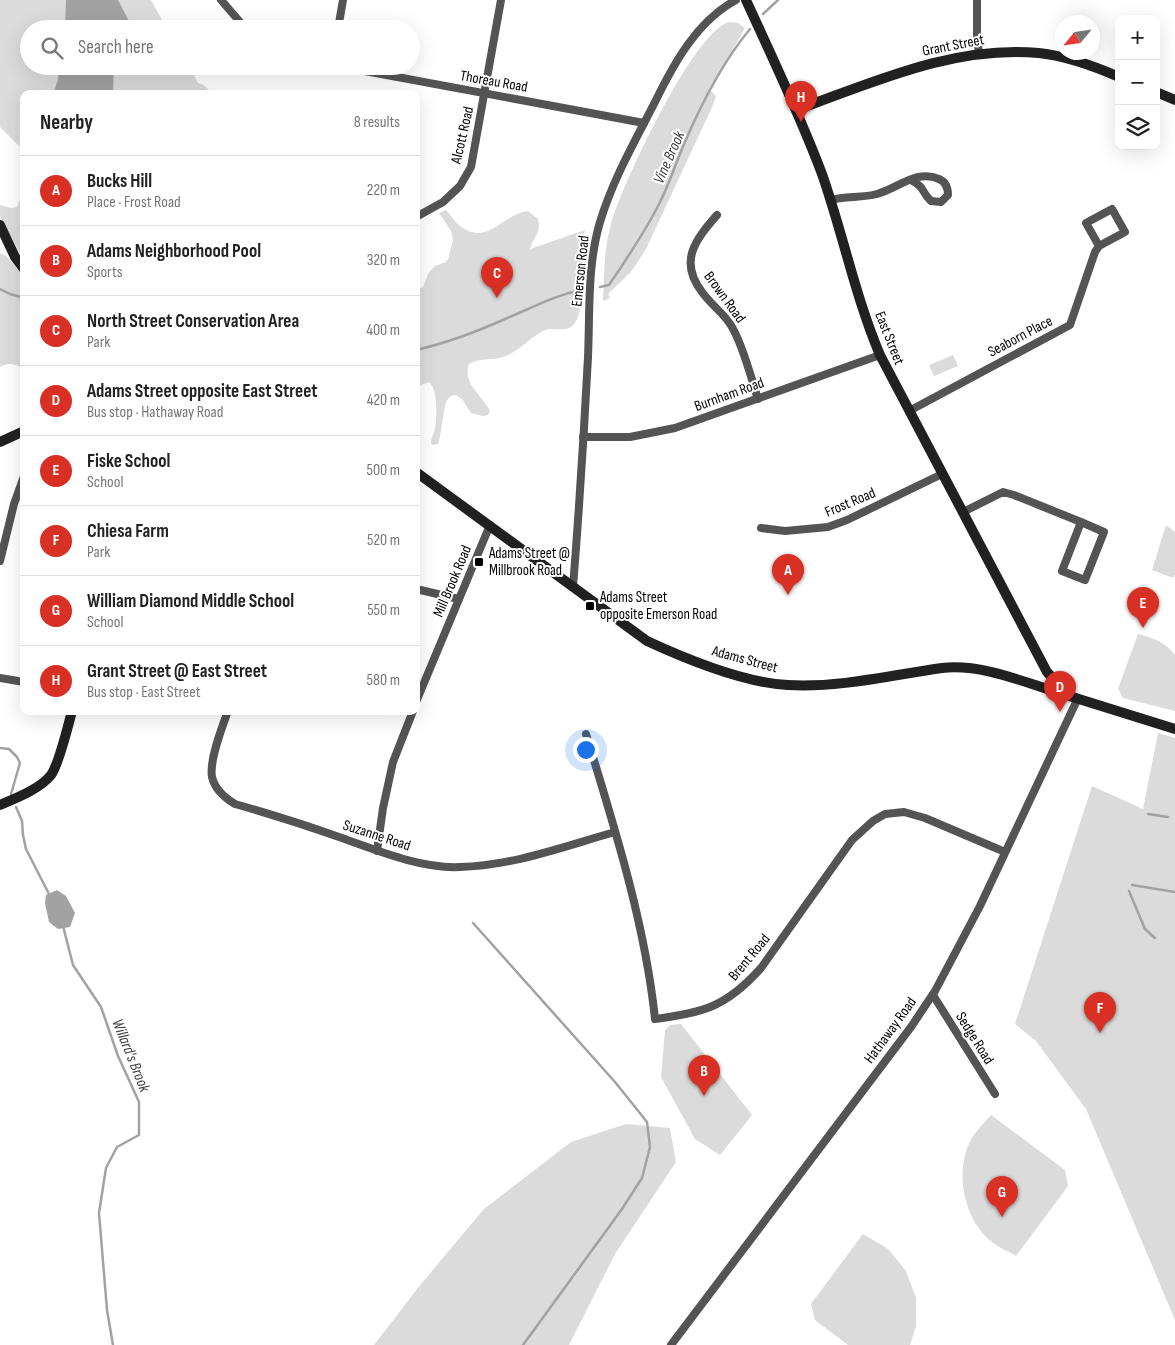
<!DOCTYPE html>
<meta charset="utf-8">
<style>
:root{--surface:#fff;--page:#f6f6f6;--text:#222;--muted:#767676;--line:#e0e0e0;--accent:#d93025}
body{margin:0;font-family:"Sofia Sans Condensed",sans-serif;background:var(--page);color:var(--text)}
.controls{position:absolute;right:15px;top:15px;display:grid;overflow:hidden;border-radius:10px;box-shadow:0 5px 20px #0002}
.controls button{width:45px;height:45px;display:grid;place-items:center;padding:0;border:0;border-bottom:1px solid var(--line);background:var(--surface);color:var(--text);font:25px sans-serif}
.compass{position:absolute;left:1055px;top:15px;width:45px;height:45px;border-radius:50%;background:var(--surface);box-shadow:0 5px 20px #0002;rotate:241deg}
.you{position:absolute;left:585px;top:749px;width:18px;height:18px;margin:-12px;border:4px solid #fff;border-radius:50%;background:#1a73e8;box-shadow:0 0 0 8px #1a73e833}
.badge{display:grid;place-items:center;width:32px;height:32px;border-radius:50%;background:var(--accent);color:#fff;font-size:16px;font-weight:700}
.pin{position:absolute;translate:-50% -41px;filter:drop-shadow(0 1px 2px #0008)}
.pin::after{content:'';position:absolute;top:26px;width:18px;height:15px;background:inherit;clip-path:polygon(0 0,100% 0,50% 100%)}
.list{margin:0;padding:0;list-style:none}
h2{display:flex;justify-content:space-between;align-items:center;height:65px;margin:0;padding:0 20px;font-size:21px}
h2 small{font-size:16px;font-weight:400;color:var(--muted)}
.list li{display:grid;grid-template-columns:32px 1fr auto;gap:15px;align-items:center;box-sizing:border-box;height:70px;padding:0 20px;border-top:1px solid var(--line)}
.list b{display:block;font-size:19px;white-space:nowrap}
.list p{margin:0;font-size:16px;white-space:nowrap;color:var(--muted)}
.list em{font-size:16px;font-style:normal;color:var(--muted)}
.icon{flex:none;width:28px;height:28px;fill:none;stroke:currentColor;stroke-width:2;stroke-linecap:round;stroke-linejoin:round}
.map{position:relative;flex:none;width:1175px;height:1345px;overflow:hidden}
.search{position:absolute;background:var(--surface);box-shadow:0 5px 20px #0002;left:20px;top:20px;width:400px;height:55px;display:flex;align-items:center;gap:12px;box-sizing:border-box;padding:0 18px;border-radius:28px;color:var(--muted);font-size:19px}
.panel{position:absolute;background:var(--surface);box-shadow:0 5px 20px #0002;left:20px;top:90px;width:400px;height:625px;border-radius:10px}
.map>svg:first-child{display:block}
.green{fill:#dbdbdb}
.water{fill:#a2a2a2}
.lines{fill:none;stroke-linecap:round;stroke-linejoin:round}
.stream{stroke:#a2a2a2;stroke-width:2.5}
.street{stroke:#545454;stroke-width:8}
.secondary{stroke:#212121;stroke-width:10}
.poi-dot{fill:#000;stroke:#fff;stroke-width:2}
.labels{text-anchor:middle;stroke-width:4;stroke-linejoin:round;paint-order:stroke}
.street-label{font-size:15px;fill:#000;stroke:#fff}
.poi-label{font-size:15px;fill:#000;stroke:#fff;text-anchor:start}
.water-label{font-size:16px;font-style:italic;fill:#434343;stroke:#fff}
</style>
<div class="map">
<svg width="1175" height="1345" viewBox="0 0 1175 1345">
<rect width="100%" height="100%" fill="#fff"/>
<!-- green -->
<g class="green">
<path d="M0 0H151L167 29H29V66H189L198 83C204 85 208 87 210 94H24V151L0 127Z"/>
<path d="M729 22 738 23 745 28 710 90 716 96 713 105 646 249 631 272 608 294 610 298 603 301C604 275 604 249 611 224 621 187 693 32 729 22Z"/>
<polygon points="24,183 24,261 0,216 0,205 11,208 17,207 22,195"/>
<path d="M446 210C451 215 454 221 459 225 487 248 502 214 528 211L538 219C542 233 533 237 530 249L585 230C581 251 580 273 579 295 578 302 581 307 579 314 571 340 555 323 541 332 529 339 520 350 506 356 493 361 482 357 469 364 462 383 483 396 490 411L488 415 483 416 471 413 462 399 456 395C452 396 451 395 448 399 443 405 442 433 438 444L433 445 431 443C431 438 434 434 435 428 437 417 438 389 429 382L416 387V290L423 287 429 272 435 266 446 262 448 259 453 240 451 231 439 213Z"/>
<path d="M0 253 6 256 24 277V369C15 364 9 362 0 367Z"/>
<polygon points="953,355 958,366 934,376 929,365"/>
<polygon points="1166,525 1175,532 1175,574 1173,578 1152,570"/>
<path d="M1138 634C1154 638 1165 642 1175 655V711L1123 698 1118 689Z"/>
<polygon points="1158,733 1175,738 1175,1320 1086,1109 1036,1041 1015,1024 1092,786 1143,809"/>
<polygon points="681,1024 752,1115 720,1155 695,1139 661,1077 665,1030 670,1025"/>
<path d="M991 1115 1065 1170 1068 1186 1016 1256C1008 1251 999 1248 992 1242 963 1220 953 1168 973 1136 978 1129 985 1122 991 1115Z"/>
<polygon points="626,1124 670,1128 676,1162 615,1254 569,1345 374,1345 421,1284 484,1209 571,1142"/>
<polygon points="863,1234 888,1249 906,1271 916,1298 916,1326 910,1345 848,1345 815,1320 811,1304"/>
</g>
<!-- water -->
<g class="water">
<polygon points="66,0 118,0 133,29 65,29"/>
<polygon points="59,66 114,66 113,94 53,94 58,80"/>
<polygon points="57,890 66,896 75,913 70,927 58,929 49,922 45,903 46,895"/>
<polygon points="702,1063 709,1074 715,1076 713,1082 704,1087 694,1072 693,1073 691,1070"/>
</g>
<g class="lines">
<!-- stream -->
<g class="stream">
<polyline points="763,14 778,0"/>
<path d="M600 287 609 285C626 260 643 235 657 208 668 188 675 165 684 144 700 107 724 60 750 29"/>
<polyline points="0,289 10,294 24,298"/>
<path d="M416 350C447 343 476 332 505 319 532 308 552 296 581 290"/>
<polyline points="0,748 9,749 17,757 20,763 11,794"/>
<polyline points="16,807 22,821 23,835 26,849 50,896"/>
<polyline points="1148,814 1168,817"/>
<polyline points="1132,885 1175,892"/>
<polyline points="1129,891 1145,929 1155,938"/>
<polyline points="473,923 615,1082 647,1122 650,1147 642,1178 622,1209 523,1345"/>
<polyline points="63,926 73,965 101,1007 118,1056 139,1102 139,1135 117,1147 106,1168 99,1213 107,1310 113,1345"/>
</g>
<!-- street -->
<g class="street">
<polyline points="221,0 246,29"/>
<polyline points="977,0 977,37 979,54"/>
<polyline points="338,29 343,0"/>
<polyline points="338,66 644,123"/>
<path d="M830 200C846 196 862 198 877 194 899 188 916 169 939 179 946 182 948 188 948 195L941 202 931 201C921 192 926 188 911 180"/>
<path d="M717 215C696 239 678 261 702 292 711 305 724 313 732 327 744 348 750 375 758 399"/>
<polyline points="416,217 443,202 460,186 471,167 501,0"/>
<polyline points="909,411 1070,325 1095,252 1099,246 1125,232 1112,209 1086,223 1099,246"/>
<polyline points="583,437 630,437 675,428 880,355"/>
<polyline points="963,512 1003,492 1014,495 1081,522 1062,571 1085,580 1104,532 1081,522"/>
<polyline points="761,528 785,531 828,527 847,520 942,474"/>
<polyline points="0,561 14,504 24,476"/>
<path d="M573 587C579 511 584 434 588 357 590 312 587 266 600 222 613 179 635 141 655 102 674 63 697 21 736 0"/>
<polyline points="416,589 459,599"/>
<polyline points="0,678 24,682"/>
<polyline points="416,702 490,525"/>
<path d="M228 711C222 727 209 761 212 777 215 790 225 798 235 804 270 814 305 825 339 837 376 850 421 869 460 867 512 866 565 846 615 832"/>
<path d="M586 734C614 826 645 923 655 1019 704 1013 727 1006 761 968L852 840 873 821 885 814 904 812 925 818 1005 852"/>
<polyline points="377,851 383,808 393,762 413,711"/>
<polyline points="933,995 995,1094"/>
<polyline points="671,1345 911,1027 935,991 980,906 1078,698"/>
</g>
<!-- secondary -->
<g class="secondary">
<path d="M746 0C772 57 800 115 822 174 843 234 855 296 880 355L1047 672 1058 684 1069 692"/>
<polyline points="1156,92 1175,100"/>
<path d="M796 110C874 82 954 45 1039 53 1066 56 1094 66 1119 77"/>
<polyline points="0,225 15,257 24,269"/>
<polyline points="0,442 24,431"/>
<path d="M416 472 647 641C686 659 745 683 788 685 839 688 892 675 942 668 979 664 1016 679 1050 690 1092 703 1133 716 1175 729"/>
<path d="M0 805C16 798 40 789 51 775 59 764 68 726 72 711"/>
</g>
</g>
<!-- markers -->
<g class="poi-dot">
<rect x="474" y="557" width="10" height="10" rx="2.5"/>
<rect x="585" y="601" width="10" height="10" rx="2.5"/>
</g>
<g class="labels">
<!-- street labels -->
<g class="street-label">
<text transform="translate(953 45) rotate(-11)" y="5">Grant Street</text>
<text transform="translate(494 81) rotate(10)" y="5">Thoreau Road</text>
<text transform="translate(462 135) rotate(-77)" y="5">Alcott Road</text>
<text transform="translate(580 271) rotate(-84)" y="5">Emerson Road</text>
<text transform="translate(725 297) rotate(54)" y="5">Brown Road</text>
<text transform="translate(1020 336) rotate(-28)" y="5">Seaborn Place</text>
<text transform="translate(890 338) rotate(68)" y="5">East Street</text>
<text transform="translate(729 394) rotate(-20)" y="5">Burnham Road</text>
<text transform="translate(850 502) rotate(-23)" y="5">Frost Road</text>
<text transform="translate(452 581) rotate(-67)" y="5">Mill Brook Road</text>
<text transform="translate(745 659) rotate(15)" y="5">Adams Street</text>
<text transform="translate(377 835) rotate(18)" y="5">Suzanne Road</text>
<text transform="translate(749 957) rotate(-50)" y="5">Brent Road</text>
<text transform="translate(890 1030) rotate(-54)" y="5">Hathaway Road</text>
<text transform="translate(975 1038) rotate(58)" y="5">Sedge Road</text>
</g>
<!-- poi labels -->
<g class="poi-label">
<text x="489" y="558">Adams Street @<tspan x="489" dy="17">Millbrook Road</tspan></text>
<text x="600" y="602">Adams Street<tspan x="600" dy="17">opposite Emerson Road</tspan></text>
</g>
<!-- water labels -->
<g class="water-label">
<text transform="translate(668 157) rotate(-66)" y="6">Vine Brook</text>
<text transform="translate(132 1055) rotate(68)" y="6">Willard's Brook</text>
</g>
</g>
</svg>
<div class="controls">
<button>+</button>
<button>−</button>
<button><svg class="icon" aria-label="layers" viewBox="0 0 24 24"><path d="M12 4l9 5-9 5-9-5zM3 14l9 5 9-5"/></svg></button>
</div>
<svg class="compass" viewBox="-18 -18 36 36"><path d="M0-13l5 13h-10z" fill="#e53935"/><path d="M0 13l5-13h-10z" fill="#767676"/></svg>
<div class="you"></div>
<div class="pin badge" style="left:788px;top:595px">A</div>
<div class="pin badge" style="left:704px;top:1096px">B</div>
<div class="pin badge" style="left:497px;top:298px">C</div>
<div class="pin badge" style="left:1060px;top:712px">D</div>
<div class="pin badge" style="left:1143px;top:628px">E</div>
<div class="pin badge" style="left:1100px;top:1033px">F</div>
<div class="pin badge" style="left:1002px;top:1217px">G</div>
<div class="pin badge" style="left:801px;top:122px">H</div>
<div class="search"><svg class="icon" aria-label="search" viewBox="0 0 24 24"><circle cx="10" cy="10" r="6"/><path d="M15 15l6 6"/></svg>Search here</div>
<section class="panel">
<h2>Nearby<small>8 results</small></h2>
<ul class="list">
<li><span class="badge">A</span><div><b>Bucks Hill</b><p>Place · Frost Road</p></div><em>220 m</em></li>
<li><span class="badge">B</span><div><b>Adams Neighborhood Pool</b><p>Sports</p></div><em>320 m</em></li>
<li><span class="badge">C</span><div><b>North Street Conservation Area</b><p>Park</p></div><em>400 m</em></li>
<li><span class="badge">D</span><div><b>Adams Street opposite East Street</b><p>Bus stop · Hathaway Road</p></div><em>420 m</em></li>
<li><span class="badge">E</span><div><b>Fiske School</b><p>School</p></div><em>500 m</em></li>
<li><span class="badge">F</span><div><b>Chiesa Farm</b><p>Park</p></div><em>520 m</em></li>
<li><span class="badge">G</span><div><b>William Diamond Middle School</b><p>School</p></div><em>550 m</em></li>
<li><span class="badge">H</span><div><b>Grant Street @ East Street</b><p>Bus stop · East Street</p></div><em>580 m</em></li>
</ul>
</section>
</div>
